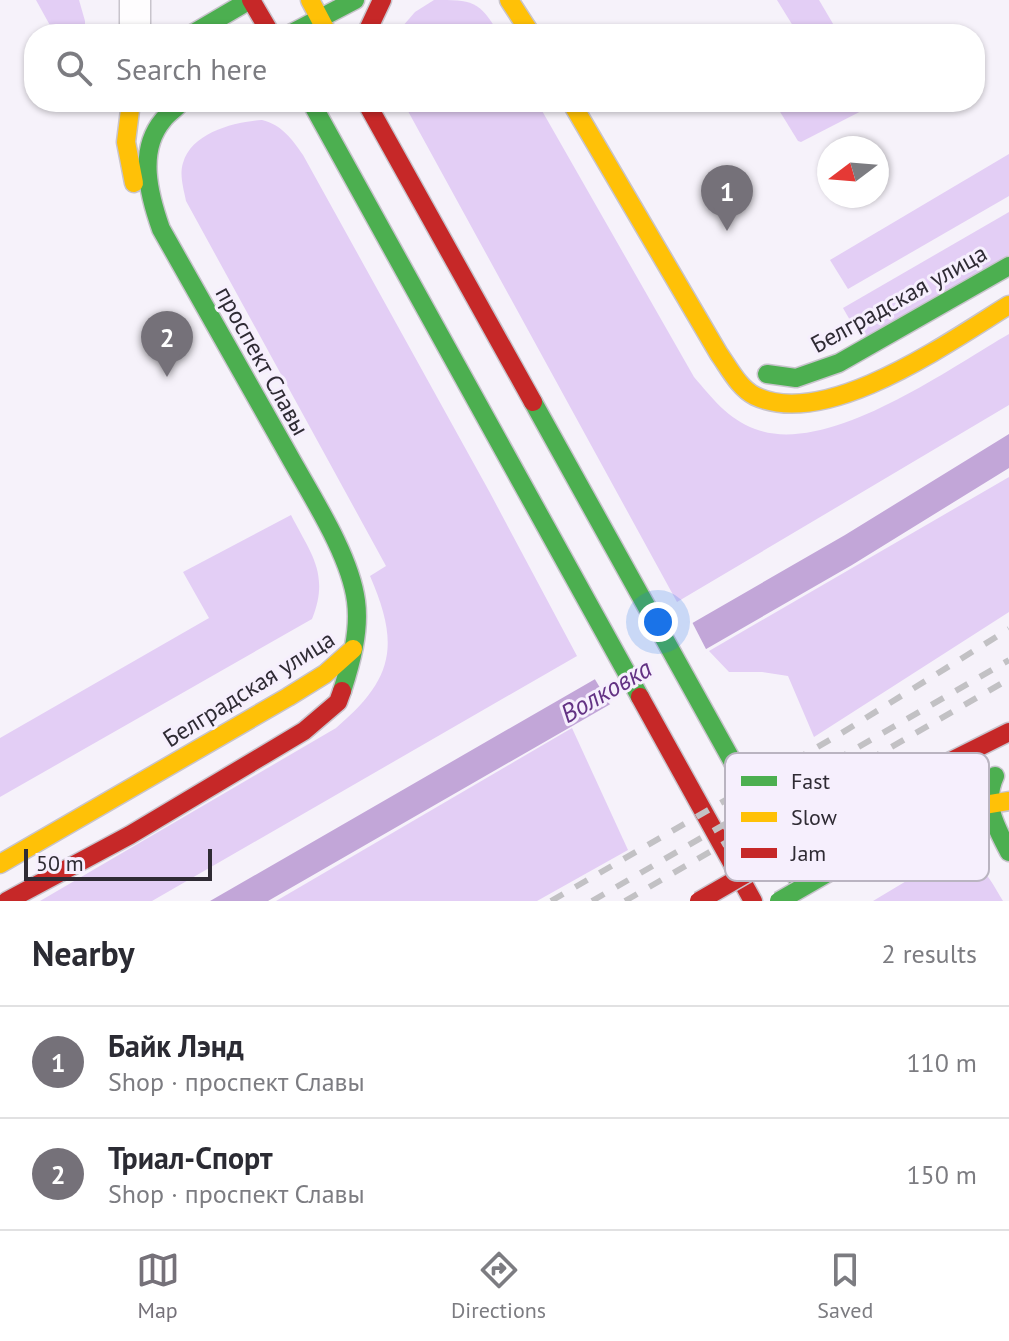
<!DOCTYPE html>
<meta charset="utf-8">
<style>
:root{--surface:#fff;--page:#f2f2f3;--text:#2b2b33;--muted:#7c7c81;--line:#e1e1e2;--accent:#757179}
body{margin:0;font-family:"PT Sans",sans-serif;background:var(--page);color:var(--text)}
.compass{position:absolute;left:817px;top:136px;width:72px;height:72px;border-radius:50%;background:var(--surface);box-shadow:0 2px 6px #0004;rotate:254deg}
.scale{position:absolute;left:24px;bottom:20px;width:188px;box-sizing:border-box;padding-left:8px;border:4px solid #2f2b34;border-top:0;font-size:22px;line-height:28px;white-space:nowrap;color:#2f2b34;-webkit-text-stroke:6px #f6effd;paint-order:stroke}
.you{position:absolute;left:658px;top:622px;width:28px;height:28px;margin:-20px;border:6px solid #fff;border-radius:50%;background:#1a73e8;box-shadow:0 0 0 12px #1a73e833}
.badge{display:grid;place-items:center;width:52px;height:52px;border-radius:50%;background:var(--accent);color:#fff;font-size:26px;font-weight:700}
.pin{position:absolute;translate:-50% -66px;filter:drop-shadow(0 2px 4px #0008)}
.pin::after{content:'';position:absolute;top:42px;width:28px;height:24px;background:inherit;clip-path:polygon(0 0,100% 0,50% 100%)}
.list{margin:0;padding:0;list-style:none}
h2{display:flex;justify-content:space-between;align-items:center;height:104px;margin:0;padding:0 32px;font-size:34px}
h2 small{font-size:26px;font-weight:400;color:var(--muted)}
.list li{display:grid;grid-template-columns:52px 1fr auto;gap:24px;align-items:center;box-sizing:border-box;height:112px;padding:0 32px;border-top:2px solid var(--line)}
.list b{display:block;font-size:30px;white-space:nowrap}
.list p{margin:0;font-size:26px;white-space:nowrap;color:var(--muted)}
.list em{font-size:26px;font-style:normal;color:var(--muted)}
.icon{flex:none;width:44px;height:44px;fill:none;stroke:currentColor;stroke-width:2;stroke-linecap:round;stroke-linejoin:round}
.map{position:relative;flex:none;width:1009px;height:901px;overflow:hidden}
.search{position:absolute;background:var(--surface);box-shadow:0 2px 6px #0004;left:24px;right:24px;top:24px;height:88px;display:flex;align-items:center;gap:20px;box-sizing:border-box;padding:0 28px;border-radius:32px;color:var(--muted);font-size:30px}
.sheet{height:328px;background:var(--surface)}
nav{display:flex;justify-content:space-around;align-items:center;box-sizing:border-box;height:112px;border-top:2px solid var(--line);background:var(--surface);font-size:22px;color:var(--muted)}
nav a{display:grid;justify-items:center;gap:4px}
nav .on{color:var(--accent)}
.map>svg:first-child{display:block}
.green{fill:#e3cef5}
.water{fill:#c2a6d8}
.pier{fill:#f6f2fa}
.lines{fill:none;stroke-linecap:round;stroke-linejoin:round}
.street-casing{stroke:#c8c4cc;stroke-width:33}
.fast-casing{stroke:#c8c4cc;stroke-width:21}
.slow-casing{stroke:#c8c4cc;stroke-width:21}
.jam-casing{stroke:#c8c4cc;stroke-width:21}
.street{stroke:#fefdfe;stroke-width:30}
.fast{stroke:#4caf50;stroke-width:18}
.slow{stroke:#ffc107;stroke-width:18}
.jam{stroke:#c62828;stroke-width:18}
.rail{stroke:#c2c1c4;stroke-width:6;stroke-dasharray:14 14;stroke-linecap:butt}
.fast-bridge-casing{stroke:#c8c4cc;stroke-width:21;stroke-linecap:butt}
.jam-bridge-casing{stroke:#c8c4cc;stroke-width:21;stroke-linecap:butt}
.fast-bridge{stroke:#4caf50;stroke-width:18}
.jam-bridge{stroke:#c62828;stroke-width:18}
.labels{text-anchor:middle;stroke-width:6;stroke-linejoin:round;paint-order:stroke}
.street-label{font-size:24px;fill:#2f2b34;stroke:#f6effd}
.water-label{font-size:26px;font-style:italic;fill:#633284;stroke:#f6effd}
.key{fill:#f6effd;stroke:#bab4c1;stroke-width:2}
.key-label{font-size:22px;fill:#2f2b34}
</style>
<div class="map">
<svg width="1009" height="901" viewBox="0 0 1009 901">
<rect width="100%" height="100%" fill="#f6f2fa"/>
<!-- green -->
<g class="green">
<polygon points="36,0 79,0 85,21 85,34 44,34 52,29"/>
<path d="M434 0C472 0 479 0 499 34H396L415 12Z"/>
<polygon points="777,0 819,0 839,34 798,34"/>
<path d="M403 102H537L694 377C712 398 728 419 755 429 827 457 948 369 1009 334V405L677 602Z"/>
<polygon points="774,102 874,102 873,105 801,142 798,141"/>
<path d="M262 120C282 125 292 139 303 155L489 491 577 656 152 901H40L336 728C394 679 400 645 370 576L386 566 186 201C184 190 179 175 183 163 192 132 235 122 262 120Z"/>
<polygon points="1009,154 1009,196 848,289 830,260"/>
<polygon points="1009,212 1009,255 862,341 843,308"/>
<polygon points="1009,477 1009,612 814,737 788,676 762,672 729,672 709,651"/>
<path d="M291 515C311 554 330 574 312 619L0 797V738L209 618 183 572Z"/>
<polygon points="572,728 628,850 537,901 276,901"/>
<path d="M947 849C978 857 988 875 1003 901H873L928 868 923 854Z"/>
</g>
<!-- water -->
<polygon class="water" points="1009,434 1009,468 852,565 268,901 210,901 845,535"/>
<!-- pier -->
<polygon class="pier" points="691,620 708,653 612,708 593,676"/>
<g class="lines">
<!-- street casing -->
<g class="street-casing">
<polyline id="street" points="135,0 135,34"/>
</g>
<!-- fast casing -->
<g class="fast-casing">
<g id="fast">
<polyline points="192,34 250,0"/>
<polyline points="290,34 355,0"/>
<path d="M181 102C176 109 168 113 163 120 137 151 149 195 161 229 203 303 245 378 287 452 310 494 350 554 356 601 360 631 351 663 342 691"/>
<polyline points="311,102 640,697"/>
<polyline points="767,374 796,378 839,363 1009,266"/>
<polyline points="533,402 801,885"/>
<path d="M995 776C982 804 996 827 1009 852"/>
</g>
</g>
<!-- slow casing -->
<g class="slow-casing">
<g id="slow">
<polyline points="310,0 328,34"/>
<polyline points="509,0 531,34"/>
<polyline points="131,102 126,142 134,183"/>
<path d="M571 102 719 354C729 368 739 388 755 396 826 430 949 342 1009 305"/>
<polyline points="897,833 960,809 1009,801"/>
<polyline points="0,864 288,697 325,674 353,649"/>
</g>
</g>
<!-- jam casing -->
<g class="jam-casing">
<g id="jam">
<polyline points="251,0 271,34"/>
<polyline points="366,34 382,0"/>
<polyline points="366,102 533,402"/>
<polyline points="640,697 753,901"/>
<polyline points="877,798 1009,732"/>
<polyline points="7,901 130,835 304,731 338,702 342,691"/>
</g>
</g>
<!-- street -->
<use href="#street" class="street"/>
<!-- fast -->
<use href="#fast" class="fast"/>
<!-- slow -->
<use href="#slow" class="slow"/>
<!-- jam -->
<use href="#jam" class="jam"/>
<!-- rail -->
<g class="rail">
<polyline points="551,901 840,734 1009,629"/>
<polyline points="592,901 1009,660"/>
<polyline points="625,901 1009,679"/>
</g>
<!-- fast-bridge casing -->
<g class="fast-bridge-casing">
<polyline id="fast-bridge" points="779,901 897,833"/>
</g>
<!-- jam-bridge casing -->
<g class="jam-bridge-casing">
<polyline id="jam-bridge" points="699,901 877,798"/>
</g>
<!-- fast-bridge -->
<use href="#fast-bridge" class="fast-bridge"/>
<!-- jam-bridge -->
<use href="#jam-bridge" class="jam-bridge"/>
</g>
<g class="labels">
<!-- street labels -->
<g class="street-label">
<text transform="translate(899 299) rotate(-29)" y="8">Белградская улица</text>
<text transform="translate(262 361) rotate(61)" y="8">проспект Славы</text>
<text transform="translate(249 689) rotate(-32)" y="8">Белградская улица</text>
</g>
<!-- water labels -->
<g class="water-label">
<text transform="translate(606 691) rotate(-30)" y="9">Волковка</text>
</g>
</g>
<!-- legend -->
<rect x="725" y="753" width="264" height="128" rx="12" class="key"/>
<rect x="741" y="776" width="36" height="10" fill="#4caf50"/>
<rect x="741" y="812" width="36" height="10" fill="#ffc107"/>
<rect x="741" y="848" width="36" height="10" fill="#c62828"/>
<g class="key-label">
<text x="791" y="789">Fast</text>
<text x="791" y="825">Slow</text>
<text x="791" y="861">Jam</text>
</g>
</svg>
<svg class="compass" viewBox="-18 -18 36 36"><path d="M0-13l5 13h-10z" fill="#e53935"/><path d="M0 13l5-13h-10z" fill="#7c7c81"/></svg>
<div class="scale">50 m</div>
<div class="you"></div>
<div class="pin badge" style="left:727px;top:231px">1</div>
<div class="pin badge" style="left:167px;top:377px">2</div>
<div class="search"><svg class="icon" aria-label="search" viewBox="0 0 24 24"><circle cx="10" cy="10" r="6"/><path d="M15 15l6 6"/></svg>Search here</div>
</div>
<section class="sheet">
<h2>Nearby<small>2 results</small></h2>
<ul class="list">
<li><span class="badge">1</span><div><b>Байк Лэнд</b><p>Shop · проспект Славы</p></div><em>110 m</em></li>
<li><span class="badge">2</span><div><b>Триал-Спорт</b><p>Shop · проспект Славы</p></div><em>150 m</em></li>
</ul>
</section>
<nav>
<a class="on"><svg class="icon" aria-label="map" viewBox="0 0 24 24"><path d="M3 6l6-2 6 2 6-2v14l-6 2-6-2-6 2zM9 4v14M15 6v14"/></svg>Map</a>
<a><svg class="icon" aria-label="directions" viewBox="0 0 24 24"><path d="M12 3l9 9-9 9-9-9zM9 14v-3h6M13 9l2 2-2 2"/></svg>Directions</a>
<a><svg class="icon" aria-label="saved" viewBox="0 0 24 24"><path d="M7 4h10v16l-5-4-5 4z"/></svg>Saved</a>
</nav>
